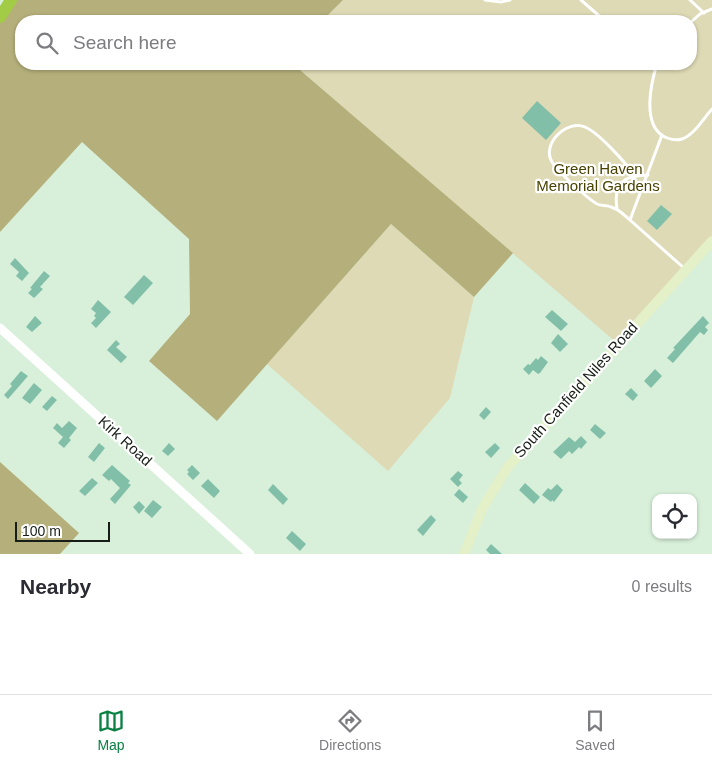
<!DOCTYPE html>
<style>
:root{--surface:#fff;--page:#f7f7f7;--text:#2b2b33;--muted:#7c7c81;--line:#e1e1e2;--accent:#0b8043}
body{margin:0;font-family:Helvetica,sans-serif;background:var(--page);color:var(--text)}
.controls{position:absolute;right:15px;bottom:15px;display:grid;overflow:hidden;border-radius:10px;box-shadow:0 1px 4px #0004}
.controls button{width:45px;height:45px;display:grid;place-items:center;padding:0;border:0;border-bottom:1px solid var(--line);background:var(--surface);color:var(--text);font:25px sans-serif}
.scale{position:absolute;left:15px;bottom:12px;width:95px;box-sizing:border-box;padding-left:5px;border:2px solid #161e17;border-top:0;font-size:14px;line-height:18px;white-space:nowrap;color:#161e17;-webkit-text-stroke:4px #fff;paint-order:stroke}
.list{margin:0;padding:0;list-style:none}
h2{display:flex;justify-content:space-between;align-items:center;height:65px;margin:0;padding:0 20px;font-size:21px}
h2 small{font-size:16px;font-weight:400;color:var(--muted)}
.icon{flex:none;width:28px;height:28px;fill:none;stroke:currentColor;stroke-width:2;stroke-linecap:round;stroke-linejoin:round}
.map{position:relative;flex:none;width:712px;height:554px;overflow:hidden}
.search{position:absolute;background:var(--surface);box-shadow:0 1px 4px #0004;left:15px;right:15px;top:15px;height:55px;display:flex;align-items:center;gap:12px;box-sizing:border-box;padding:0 18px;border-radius:20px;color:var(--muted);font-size:19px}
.sheet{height:140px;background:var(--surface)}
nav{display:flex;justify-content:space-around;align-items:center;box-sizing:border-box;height:70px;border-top:1px solid var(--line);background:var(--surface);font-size:14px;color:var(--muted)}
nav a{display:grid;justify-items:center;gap:2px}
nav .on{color:var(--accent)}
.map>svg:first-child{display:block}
.green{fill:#dedab5}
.forest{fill:#b5b07b}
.building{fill:#82bfa9}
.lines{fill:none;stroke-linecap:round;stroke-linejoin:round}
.service{stroke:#fff;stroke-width:3}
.tertiary{stroke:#fff;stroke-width:9}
.secondary{stroke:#e3f0c8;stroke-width:10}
.motorway{stroke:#a2cc46;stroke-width:12}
.labels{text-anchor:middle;stroke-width:4.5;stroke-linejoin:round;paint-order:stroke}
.park-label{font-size:15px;fill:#494200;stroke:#fff}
.street-label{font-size:15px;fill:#161e17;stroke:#fff}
</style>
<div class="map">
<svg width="712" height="554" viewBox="0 0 712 554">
<rect width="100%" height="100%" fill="#d8f0da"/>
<!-- green -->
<g class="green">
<polygon points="343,0 712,0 712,241 618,344 293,64 691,64 691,21 322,21"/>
<polygon points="391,224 474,297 450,398 388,471 267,364"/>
</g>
<!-- forest -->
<g class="forest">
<polygon points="11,0 343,0 322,21 21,21 21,64 293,64 513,253 474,297 391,224 217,421 149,361 190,314 189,239 82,142 0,232 0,17"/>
<polygon points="0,462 79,533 60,554 0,554"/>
</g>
<!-- building -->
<g class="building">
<polygon points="537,101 561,123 546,140 522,118"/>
<polygon points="661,205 672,214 657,230 647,221"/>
<polygon points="15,258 29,273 22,281 16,276 19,272 10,264"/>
<polygon points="44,271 50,276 40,287 43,289 34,298 28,293 32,289 30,288"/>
<polygon points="144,275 153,283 133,305 124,297"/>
<polygon points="98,300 111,312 96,328 91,323 96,318 94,316 96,313 91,309"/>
<polygon points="552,310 568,324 561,331 545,317"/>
<polygon points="35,316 42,323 32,332 26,327"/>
<polygon points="703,316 709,323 705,327 708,330 704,335 700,332 673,363 667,358 675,349 673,348"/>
<polygon points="558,334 568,344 560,352 551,343"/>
<polygon points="116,340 120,344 116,347 127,357 121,363 107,350"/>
<polygon points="541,356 548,362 540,373 538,374 533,370 529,375 523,369 528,364 530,365 536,358 538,360"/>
<polygon points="655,369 662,376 651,388 644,381"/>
<polygon points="21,371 28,376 8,399 4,395 12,386 10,384"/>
<polygon points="34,383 42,390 30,404 22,398"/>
<polygon points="631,388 638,395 633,401 625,394"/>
<polygon points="52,396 57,400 47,411 42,407"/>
<polygon points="486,407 491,412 484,420 479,415"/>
<polygon points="69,421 77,428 69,438 71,440 64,448 58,443 63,437 53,428 57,423 62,428"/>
<polygon points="595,424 606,433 600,439 590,430"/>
<polygon points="581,436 587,442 581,449 579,447 572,454 569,451 561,459 553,452 569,437 575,442"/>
<polygon points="99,443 105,448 94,462 88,457"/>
<polygon points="169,443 175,449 168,456 162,451"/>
<polygon points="495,443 500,448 491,458 485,452"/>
<polygon points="112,465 130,481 128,483 131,485 115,504 110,499 120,488 111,479 109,481 102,475"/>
<polygon points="192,465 200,473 193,480 187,474 189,472 187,470"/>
<polygon points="458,471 463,475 459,480 462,483 458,487 450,479"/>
<polygon points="92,478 98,483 85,496 79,491"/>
<polygon points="208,479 220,491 214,498 201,486"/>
<polygon points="525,483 540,497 534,504 519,490"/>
<polygon points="273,484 288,499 283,505 268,490"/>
<polygon points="557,484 563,490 554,502 552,500 551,502 542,495 548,488 551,490"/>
<polygon points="459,489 468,497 463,503 454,495"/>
<polygon points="153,500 162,507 152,518 144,511"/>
<polygon points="139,501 145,507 139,514 133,507"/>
<polygon points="431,515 436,520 423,536 417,530"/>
<polygon points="292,531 306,544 300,551 286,538"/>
<polygon points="491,544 502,554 490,554 486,550"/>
</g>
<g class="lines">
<!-- service -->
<g class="service">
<polyline points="485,0 501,2 510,0"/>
<polyline points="581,0 605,21"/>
<polyline points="690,0 704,13"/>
<polyline points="691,22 700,14 712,9"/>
<path d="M657 64C651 83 642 123 663 136 668 139 676 141 682 139 694 135 704 118 712 109"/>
<polyline points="662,135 630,220 685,269"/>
<path d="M617 209C613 183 624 175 648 175"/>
<path d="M630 220C624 215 619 209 611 207 607 205 601 206 597 204 587 198 558 172 552 162 541 144 567 119 585 127 599 133 625 162 634 175"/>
</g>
<!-- tertiary -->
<polyline class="tertiary" points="0,328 250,554"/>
<!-- secondary -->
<polyline class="secondary" points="464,554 482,509 507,468 712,241"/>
<!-- motorway -->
<polyline class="motorway" points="0,17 11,0"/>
</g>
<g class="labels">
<!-- park labels -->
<g class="park-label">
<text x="598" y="174">Green Haven<tspan x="598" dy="17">Memorial Gardens</tspan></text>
</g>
<!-- street labels -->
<g class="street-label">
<text transform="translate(576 390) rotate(-48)" y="5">South Canfield Niles Road</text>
<text transform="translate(125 441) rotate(42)" y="5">Kirk Road</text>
</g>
</g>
</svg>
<div class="controls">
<button><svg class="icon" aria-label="locate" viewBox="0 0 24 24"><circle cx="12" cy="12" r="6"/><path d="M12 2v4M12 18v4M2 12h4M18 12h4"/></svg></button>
</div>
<div class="scale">100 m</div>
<div class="search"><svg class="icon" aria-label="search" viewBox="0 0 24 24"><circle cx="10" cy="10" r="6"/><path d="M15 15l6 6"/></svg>Search here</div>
</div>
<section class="sheet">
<h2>Nearby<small>0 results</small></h2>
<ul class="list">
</ul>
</section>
<nav>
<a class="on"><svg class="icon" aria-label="map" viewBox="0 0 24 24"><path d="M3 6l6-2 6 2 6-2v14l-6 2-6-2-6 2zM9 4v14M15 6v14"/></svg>Map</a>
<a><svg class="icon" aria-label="directions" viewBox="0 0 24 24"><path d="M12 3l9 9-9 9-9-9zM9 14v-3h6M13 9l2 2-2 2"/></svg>Directions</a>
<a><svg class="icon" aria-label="saved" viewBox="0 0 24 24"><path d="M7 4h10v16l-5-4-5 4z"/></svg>Saved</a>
</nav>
